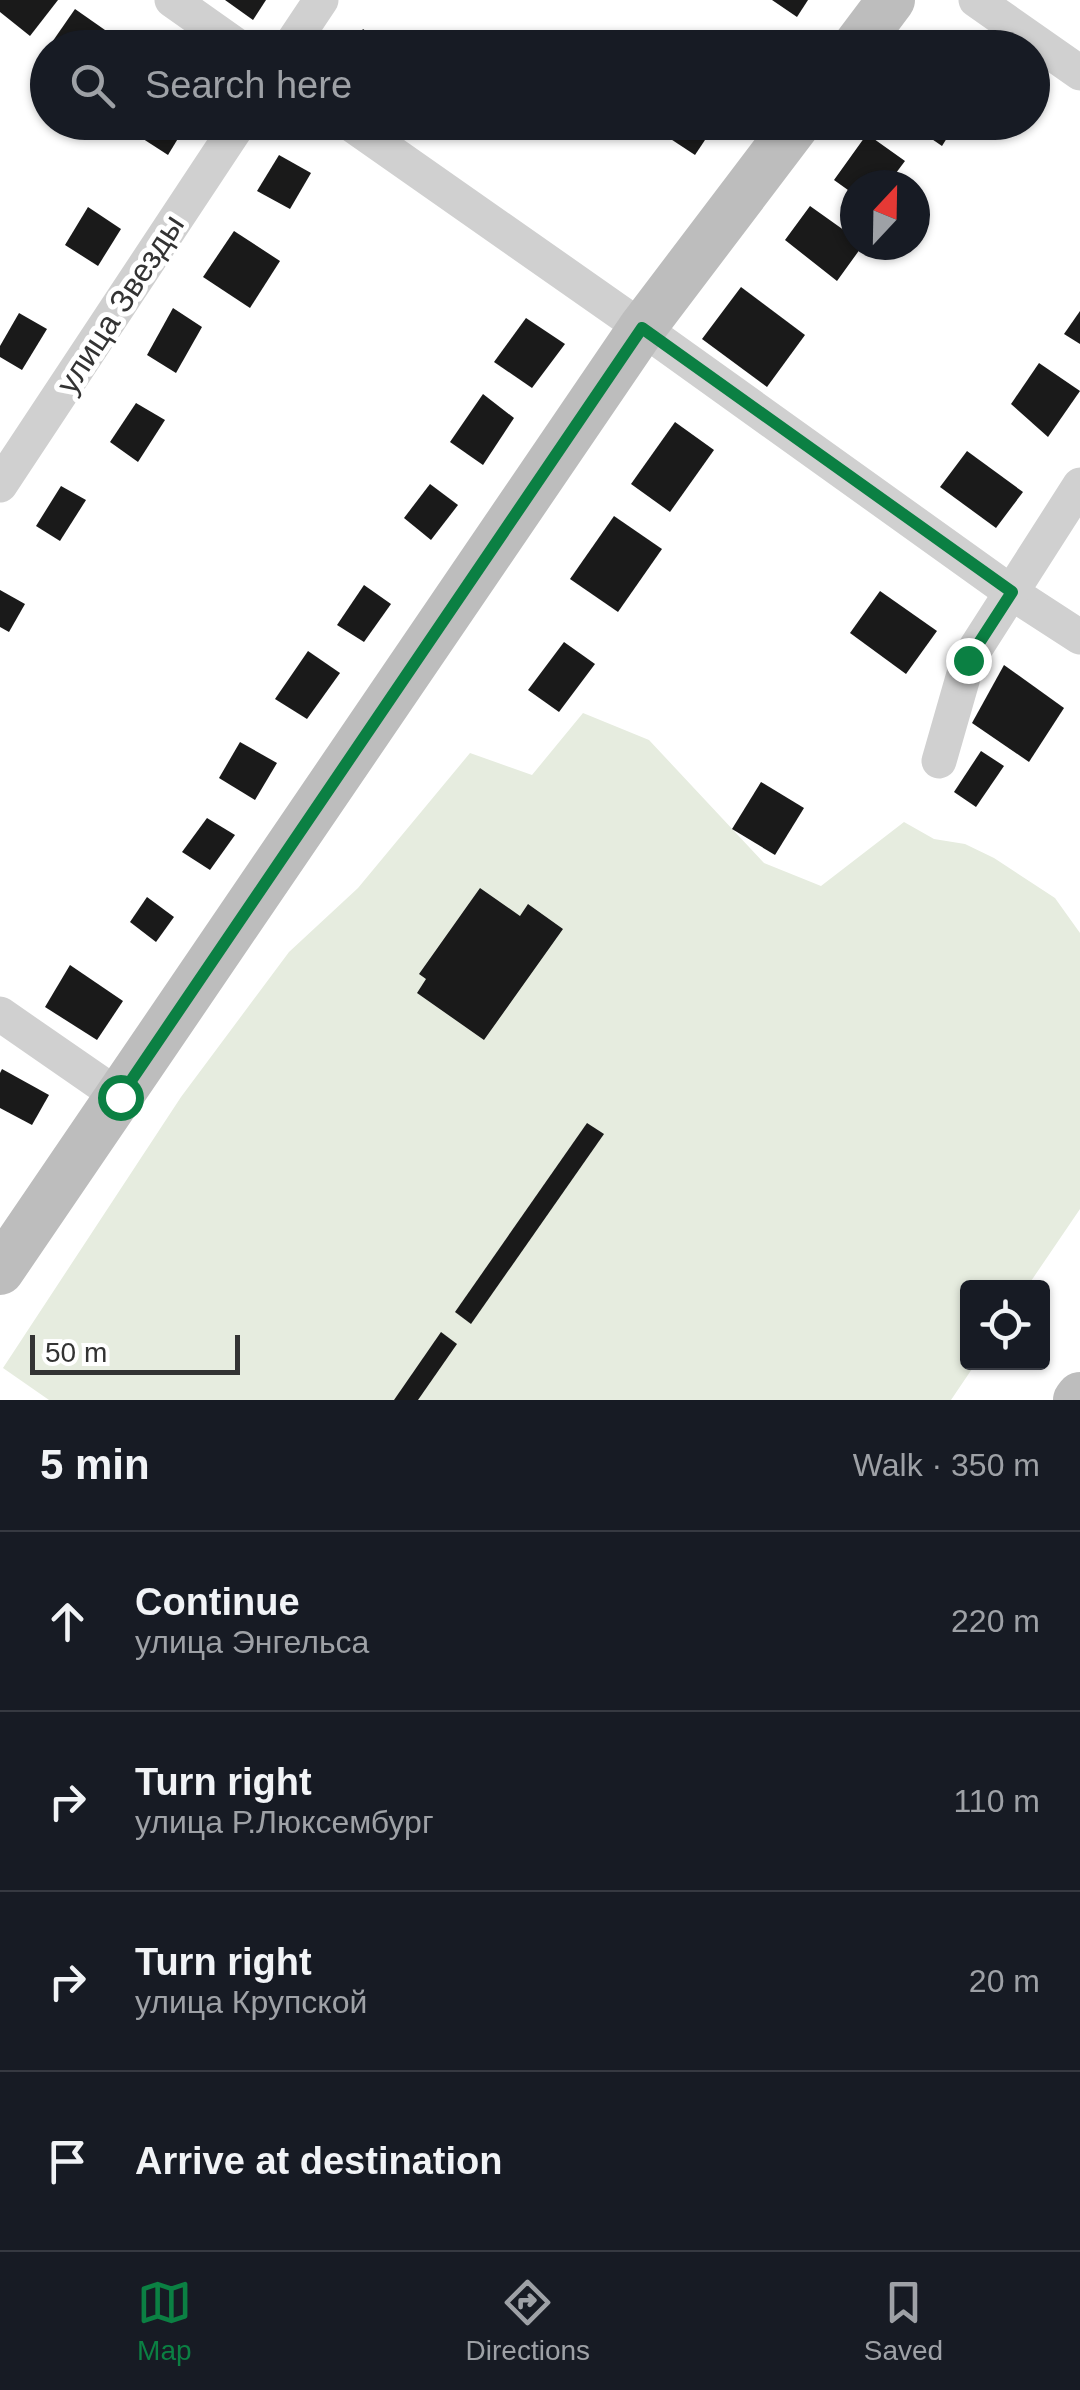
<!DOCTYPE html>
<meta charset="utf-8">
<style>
:root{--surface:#171b24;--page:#20242c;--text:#f1f3f6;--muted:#9ea1a6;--line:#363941;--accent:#0b8043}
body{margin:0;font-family:Arial,sans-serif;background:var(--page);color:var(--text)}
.controls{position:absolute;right:30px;bottom:30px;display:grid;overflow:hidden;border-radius:10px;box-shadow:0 2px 8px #0004}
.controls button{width:90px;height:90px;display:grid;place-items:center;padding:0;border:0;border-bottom:2px solid var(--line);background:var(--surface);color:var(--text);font:50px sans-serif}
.compass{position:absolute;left:840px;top:170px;width:90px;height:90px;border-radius:50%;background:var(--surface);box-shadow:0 2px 8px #0004;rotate:22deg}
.scale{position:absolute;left:30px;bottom:25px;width:210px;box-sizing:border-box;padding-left:10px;border:5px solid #333;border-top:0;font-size:28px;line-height:35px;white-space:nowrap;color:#333;-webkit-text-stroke:8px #fff;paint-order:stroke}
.stop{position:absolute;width:30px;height:30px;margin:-22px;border:8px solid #0b8043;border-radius:50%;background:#fff}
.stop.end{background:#0b8043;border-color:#fff;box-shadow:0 2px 10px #0008}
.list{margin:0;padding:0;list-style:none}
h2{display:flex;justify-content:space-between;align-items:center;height:130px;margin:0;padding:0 40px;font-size:42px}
h2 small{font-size:32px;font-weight:400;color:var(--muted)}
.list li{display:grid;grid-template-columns:65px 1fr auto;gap:30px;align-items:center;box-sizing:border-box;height:180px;padding:0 40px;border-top:2px solid var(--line)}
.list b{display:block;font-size:38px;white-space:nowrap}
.list p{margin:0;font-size:32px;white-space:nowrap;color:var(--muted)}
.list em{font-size:32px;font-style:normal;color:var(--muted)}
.icon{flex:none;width:55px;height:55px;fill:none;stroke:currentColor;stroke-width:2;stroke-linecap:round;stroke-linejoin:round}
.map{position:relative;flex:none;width:1080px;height:1400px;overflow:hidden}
.search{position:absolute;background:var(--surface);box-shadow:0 2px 8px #0004;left:30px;right:30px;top:30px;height:110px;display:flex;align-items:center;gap:25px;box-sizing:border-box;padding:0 35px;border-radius:55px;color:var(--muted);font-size:38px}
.sheet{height:850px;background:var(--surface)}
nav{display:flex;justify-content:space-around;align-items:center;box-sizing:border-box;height:140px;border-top:2px solid var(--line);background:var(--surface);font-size:28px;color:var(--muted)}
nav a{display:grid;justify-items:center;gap:5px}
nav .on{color:var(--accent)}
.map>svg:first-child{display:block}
.green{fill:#e6ecdf}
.building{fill:#1a1a1a}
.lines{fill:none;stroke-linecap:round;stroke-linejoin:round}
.street{stroke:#d0d0d0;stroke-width:35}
.secondary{stroke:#bdbdbd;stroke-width:48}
.route{stroke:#0b8043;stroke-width:12}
.labels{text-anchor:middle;stroke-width:10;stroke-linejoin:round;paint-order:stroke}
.street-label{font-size:32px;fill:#333;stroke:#fff}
</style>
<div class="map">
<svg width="1080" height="1400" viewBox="0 0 1080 1400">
<rect width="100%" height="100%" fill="#fff"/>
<!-- green -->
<polygon class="green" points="583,713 649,740 764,863 821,886 904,822 934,839 965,844 994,858 1055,898 1080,933 1080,1209 1027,1287 968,1288 968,1362 976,1363 951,1400 49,1400 3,1368 181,1097 289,952 358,888 470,753 532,775"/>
<!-- building -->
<g class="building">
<polygon points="0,0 58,0 30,36 0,12"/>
<polygon points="225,0 266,0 253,20"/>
<polygon points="772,0 808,0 797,17"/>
<polygon points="75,9 105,30 91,48 48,48"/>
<polygon points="363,29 389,48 350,48"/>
<polygon points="145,122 188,122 168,155 137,135"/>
<polygon points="663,122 717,122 695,155 657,130"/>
<polygon points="907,122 957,122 942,146"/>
<polygon points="867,134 905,161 887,185 855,185 855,195 834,180"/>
<polygon points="279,155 311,173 290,209 257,191"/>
<polygon points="810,206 855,238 855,245 863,245 837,281 785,240"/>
<polygon points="88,207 121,229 98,266 65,245"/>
<polygon points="234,231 280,261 250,308 203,277"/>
<polygon points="741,287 805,335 767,387 702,339"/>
<polygon points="173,308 202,327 176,373 147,355"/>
<polygon points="1080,311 1080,344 1064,334"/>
<polygon points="19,313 47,329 22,370 0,357 0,346"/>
<polygon points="526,318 565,344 532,388 494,362"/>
<polygon points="1039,363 1080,391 1048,437 1011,404"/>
<polygon points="483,394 514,418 483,465 450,442"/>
<polygon points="136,403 165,420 138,462 110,442"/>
<polygon points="675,422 714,450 670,512 631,484"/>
<polygon points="967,451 1023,492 996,528 940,487"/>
<polygon points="430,484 458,505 431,540 404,518"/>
<polygon points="61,486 86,500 60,541 36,526"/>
<polygon points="614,516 662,549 618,612 570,579"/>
<polygon points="364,585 391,604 364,642 337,625"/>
<polygon points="0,590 25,604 9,632 0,627"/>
<polygon points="880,591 937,631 906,674 850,633"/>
<polygon points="564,642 595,664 559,712 528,690"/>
<polygon points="308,651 340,673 307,719 275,699"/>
<polygon points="1004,665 1064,708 1029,762 972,723"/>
<polygon points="240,742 277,763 255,800 219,778"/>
<polygon points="981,751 1004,766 976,807 954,792"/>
<polygon points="761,782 804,808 775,855 732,829"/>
<polygon points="207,818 235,835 210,870 182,852"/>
<polygon points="480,888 520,916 528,904 563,929 484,1040 417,993 426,979 419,974"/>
<polygon points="147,897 174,917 156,942 130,922"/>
<polygon points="70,965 123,1001 97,1040 45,1007"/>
<polygon points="2,1069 49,1095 32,1125 0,1108 0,1073"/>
<polygon points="587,1123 604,1134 471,1324 455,1312"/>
<polygon points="441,1332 457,1344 418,1400 394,1400"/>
</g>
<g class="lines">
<!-- street -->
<g class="street">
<polyline points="172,0 240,48"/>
<polyline points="976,0 1080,73"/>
<polyline points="289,48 321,0"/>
<polyline points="348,122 642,328 1012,593 1080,637"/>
<polyline points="0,485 240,122"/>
<polyline points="939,761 968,660 1080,485"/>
<polyline points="0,1014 120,1097"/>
</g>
<!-- secondary -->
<g class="secondary">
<polyline points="855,48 891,0"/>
<polyline points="0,1271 642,328 798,122"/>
<polyline points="1077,1400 1080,1396"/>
</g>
</g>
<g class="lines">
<!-- route -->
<polyline class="route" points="120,1097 642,328 1012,592 968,660"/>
</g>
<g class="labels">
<!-- street labels -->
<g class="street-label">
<text transform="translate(120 304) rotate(-57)" y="11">улица Звезды</text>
</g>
</g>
</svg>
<div class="controls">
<button><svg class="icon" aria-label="locate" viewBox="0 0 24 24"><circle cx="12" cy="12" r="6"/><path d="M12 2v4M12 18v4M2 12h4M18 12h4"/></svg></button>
</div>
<svg class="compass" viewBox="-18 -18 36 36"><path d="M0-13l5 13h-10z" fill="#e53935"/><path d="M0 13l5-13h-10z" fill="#9ea1a6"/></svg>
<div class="scale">50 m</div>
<div class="stop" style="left:120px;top:1097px"></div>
<div class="stop end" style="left:968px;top:660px"></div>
<div class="search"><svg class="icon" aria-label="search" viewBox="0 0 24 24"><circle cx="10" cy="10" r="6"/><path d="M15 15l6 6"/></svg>Search here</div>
</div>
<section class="sheet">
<h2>5 min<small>Walk · 350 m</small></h2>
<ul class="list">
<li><svg class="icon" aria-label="ahead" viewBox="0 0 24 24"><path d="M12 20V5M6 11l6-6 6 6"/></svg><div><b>Continue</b><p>улица Энгельса</p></div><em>220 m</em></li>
<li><svg class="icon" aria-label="right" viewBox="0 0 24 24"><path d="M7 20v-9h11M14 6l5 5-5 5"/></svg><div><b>Turn right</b><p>улица Р.Люксембург</p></div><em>110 m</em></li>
<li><svg class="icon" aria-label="right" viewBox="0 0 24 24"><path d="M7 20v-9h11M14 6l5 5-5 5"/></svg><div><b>Turn right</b><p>улица Крупской</p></div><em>20 m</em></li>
<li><svg class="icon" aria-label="arrive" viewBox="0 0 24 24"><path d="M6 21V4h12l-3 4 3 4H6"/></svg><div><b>Arrive at destination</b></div></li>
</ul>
</section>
<nav>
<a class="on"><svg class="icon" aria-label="map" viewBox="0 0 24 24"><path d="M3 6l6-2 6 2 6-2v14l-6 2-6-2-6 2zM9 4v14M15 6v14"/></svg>Map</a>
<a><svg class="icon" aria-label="directions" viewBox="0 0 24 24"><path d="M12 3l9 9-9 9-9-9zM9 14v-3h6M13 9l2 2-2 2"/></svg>Directions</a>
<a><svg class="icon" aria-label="saved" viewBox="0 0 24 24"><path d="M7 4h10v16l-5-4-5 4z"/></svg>Saved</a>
</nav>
